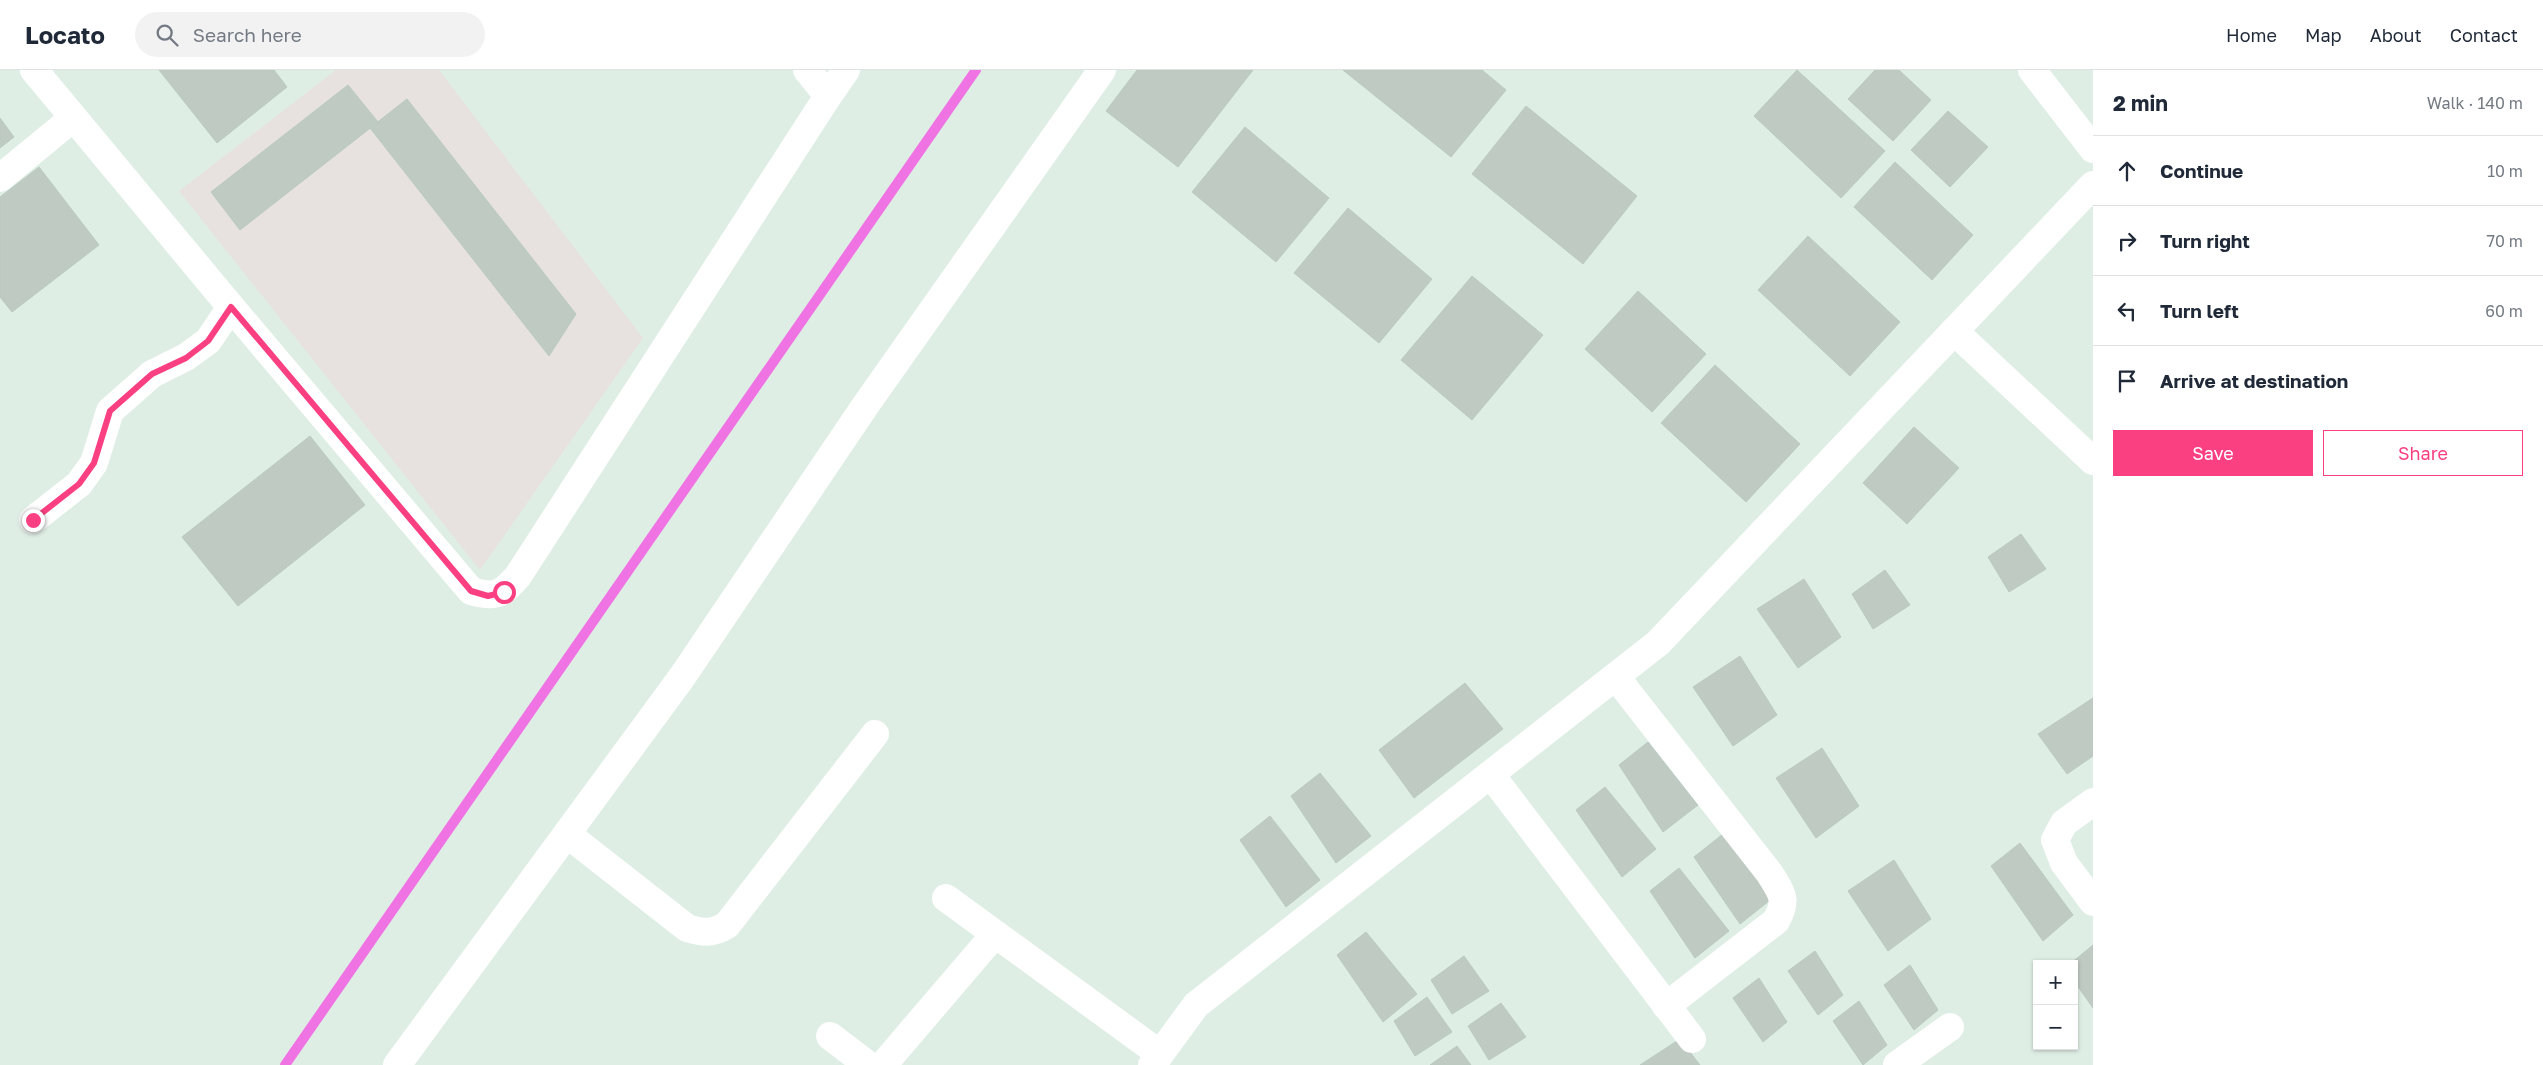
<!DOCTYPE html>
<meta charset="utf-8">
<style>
:root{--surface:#fff;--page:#f2f2f3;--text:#1f2937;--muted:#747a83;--line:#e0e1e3;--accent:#fb4081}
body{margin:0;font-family:"Golos Text",sans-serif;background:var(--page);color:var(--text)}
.controls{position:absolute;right:15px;bottom:15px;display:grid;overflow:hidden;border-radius:0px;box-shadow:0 1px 4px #0004}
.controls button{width:45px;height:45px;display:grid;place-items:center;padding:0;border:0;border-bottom:1px solid var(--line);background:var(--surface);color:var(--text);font:25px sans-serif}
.stop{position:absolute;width:15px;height:15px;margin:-11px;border:4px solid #fb4081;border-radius:50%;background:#fff}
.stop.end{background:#fb4081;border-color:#fff;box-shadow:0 1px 5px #0008}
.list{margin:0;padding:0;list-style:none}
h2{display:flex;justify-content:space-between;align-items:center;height:65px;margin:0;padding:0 20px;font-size:21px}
h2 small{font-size:16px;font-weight:400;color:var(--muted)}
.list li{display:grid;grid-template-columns:32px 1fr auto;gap:15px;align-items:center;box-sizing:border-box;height:70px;padding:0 20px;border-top:1px solid var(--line)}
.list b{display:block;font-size:19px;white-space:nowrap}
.list em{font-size:16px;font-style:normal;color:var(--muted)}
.actions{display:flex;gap:10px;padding:15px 20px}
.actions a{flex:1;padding:11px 0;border:1px solid var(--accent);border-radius:0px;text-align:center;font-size:18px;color:var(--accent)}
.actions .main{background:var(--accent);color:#fff}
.icon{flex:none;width:28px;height:28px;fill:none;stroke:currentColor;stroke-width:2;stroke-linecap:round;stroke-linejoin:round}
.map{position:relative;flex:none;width:2093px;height:995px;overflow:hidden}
header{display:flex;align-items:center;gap:30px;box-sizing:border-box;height:70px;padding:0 25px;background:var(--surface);border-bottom:1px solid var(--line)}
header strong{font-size:24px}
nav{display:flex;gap:28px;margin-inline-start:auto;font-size:18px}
.search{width:350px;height:45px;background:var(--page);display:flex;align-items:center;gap:12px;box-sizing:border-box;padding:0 18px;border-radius:28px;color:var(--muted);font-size:19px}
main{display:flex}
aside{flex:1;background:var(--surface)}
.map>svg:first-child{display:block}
.industrial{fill:#e7e1e0}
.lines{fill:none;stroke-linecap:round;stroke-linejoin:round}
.stream{stroke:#f073e3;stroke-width:10}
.building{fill:#bfcac3;stroke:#b9cac1}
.minor{stroke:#fff;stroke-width:28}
.route{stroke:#fb4081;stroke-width:6}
</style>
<header>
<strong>Locato</strong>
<div class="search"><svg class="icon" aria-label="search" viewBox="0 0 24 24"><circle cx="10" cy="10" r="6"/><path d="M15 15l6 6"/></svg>Search here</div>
<nav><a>Home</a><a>Map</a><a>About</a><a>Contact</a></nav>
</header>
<main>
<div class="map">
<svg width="2093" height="995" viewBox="0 0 2093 995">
<rect width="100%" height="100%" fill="#dfeee5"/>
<!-- industrial -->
<polygon class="industrial" points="336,0 439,0 643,268 480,500 179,121"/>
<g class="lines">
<!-- stream -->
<polyline class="stream" points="285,995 976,0"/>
</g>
<!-- building -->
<g class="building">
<polygon points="159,0 274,0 287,17 217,73"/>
<polygon points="1137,0 1253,0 1178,97 1106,41"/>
<polygon points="1343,0 1482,0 1506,20 1451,87"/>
<polygon points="1797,0 1885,81 1841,128 1754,46"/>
<polygon points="1875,0 1899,0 1931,30 1893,71 1848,29"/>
<polygon points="348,15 378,52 240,160 211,122"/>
<polygon points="407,29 576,244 549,286 370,58"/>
<polygon points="1526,36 1637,126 1583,194 1472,104"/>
<polygon points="1948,41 1988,77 1950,117 1911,80"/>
<polygon points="0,48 14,67 0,78"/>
<polygon points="1245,57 1329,128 1276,192 1192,122"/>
<polygon points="1895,92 1973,165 1932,210 1854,137"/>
<polygon points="39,97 99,175 12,242 0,227 0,127"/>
<polygon points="1348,138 1432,209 1379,273 1294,203"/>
<polygon points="1808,166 1900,252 1850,306 1758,220"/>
<polygon points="1472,206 1543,265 1472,350 1401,290"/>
<polygon points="1638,221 1706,284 1652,342 1585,279"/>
<polygon points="1715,295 1800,374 1746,432 1661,353"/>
<polygon points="1914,357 1959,398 1907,454 1863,413"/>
<polygon points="310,366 365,435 238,536 182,467"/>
<polygon points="2021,464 2046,499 2009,522 1988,487"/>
<polygon points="1885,500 1910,535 1873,559 1852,524"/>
<polygon points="1804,509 1841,567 1798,598 1757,539"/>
<polygon points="1740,586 1777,645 1733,676 1693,617"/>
<polygon points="1465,613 1503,659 1414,728 1379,680"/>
<polygon points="2093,628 2093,686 2067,704 2038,664"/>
<polygon points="1648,672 1698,735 1663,762 1619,695"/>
<polygon points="1822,678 1859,736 1816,768 1776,708"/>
<polygon points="1320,703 1371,766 1336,793 1291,726"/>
<polygon points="1605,717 1656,779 1622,807 1576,740"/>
<polygon points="1270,746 1320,810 1286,837 1240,770"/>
<polygon points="1723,764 1774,827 1740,854 1694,787"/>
<polygon points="2020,773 2073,845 2043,871 1991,796"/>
<polygon points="1894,790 1931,849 1888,881 1848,821"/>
<polygon points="1679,798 1729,861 1695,888 1650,821"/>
<polygon points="1366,862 1417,924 1383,952 1337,885"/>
<polygon points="2093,875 2093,938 2074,911 2074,894 2070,894"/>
<polygon points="1815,881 1843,925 1818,945 1788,901"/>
<polygon points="1464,886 1489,921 1452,944 1431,910"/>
<polygon points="1910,895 1938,940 1914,960 1884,915"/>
<polygon points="1759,908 1787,952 1763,972 1733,928"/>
<polygon points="1427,927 1452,962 1415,986 1394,951"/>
<polygon points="1859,931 1887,975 1863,995 1833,951"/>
<polygon points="1501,933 1526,967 1489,990 1468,956"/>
<polygon points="1680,969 1700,995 1640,995"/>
<polygon points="1457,976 1471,995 1430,995"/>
</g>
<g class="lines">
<!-- minor -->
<g class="minor">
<polyline points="807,0 828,26 846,0"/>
<polyline points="2032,0 2093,79"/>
<polyline points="0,108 73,48"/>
<path d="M231 237 471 521C495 528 501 525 518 506L828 26"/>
<polyline points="1954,261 2093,391"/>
<polyline points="33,450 79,414 94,393 110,341 152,304 186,287 208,271 231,237 34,0"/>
<path d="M1616 607 1770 804C1782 824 1788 829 1776 851L1666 936"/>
<polyline points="1491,705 1692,969"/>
<polyline points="2093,732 2064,753 2055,770 2064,793 2093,832"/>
<path d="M567 764 687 858C703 863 712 864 727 855L875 664"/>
<polyline points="946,828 1160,984"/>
<polyline points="830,966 868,995"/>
<polyline points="397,995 682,607 865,336 1102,0"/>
<polyline points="883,995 995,864"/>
<polyline points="1152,995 1196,935 1658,573 2093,115"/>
<polyline points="1897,995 1950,957"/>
</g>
</g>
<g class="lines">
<!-- route -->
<polyline class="route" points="33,450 79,414 94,393 110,341 152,304 186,288 208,271 231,237 471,521 488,526 504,522"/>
</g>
</svg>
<div class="controls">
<button>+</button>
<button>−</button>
</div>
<div class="stop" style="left:504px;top:522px"></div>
<div class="stop end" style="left:33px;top:450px"></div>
</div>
<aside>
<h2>2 min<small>Walk · 140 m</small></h2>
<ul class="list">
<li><svg class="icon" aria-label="ahead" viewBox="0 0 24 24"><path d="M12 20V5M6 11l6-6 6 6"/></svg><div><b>Continue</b></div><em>10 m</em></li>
<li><svg class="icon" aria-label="right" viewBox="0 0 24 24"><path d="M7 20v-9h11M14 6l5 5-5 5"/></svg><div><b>Turn right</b></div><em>70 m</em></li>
<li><svg class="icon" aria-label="left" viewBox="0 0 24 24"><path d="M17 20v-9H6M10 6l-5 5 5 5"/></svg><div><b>Turn left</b></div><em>60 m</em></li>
<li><svg class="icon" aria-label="arrive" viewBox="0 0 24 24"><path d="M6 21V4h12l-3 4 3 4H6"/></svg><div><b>Arrive at destination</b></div></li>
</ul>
<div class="actions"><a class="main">Save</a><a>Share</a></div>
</aside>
</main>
